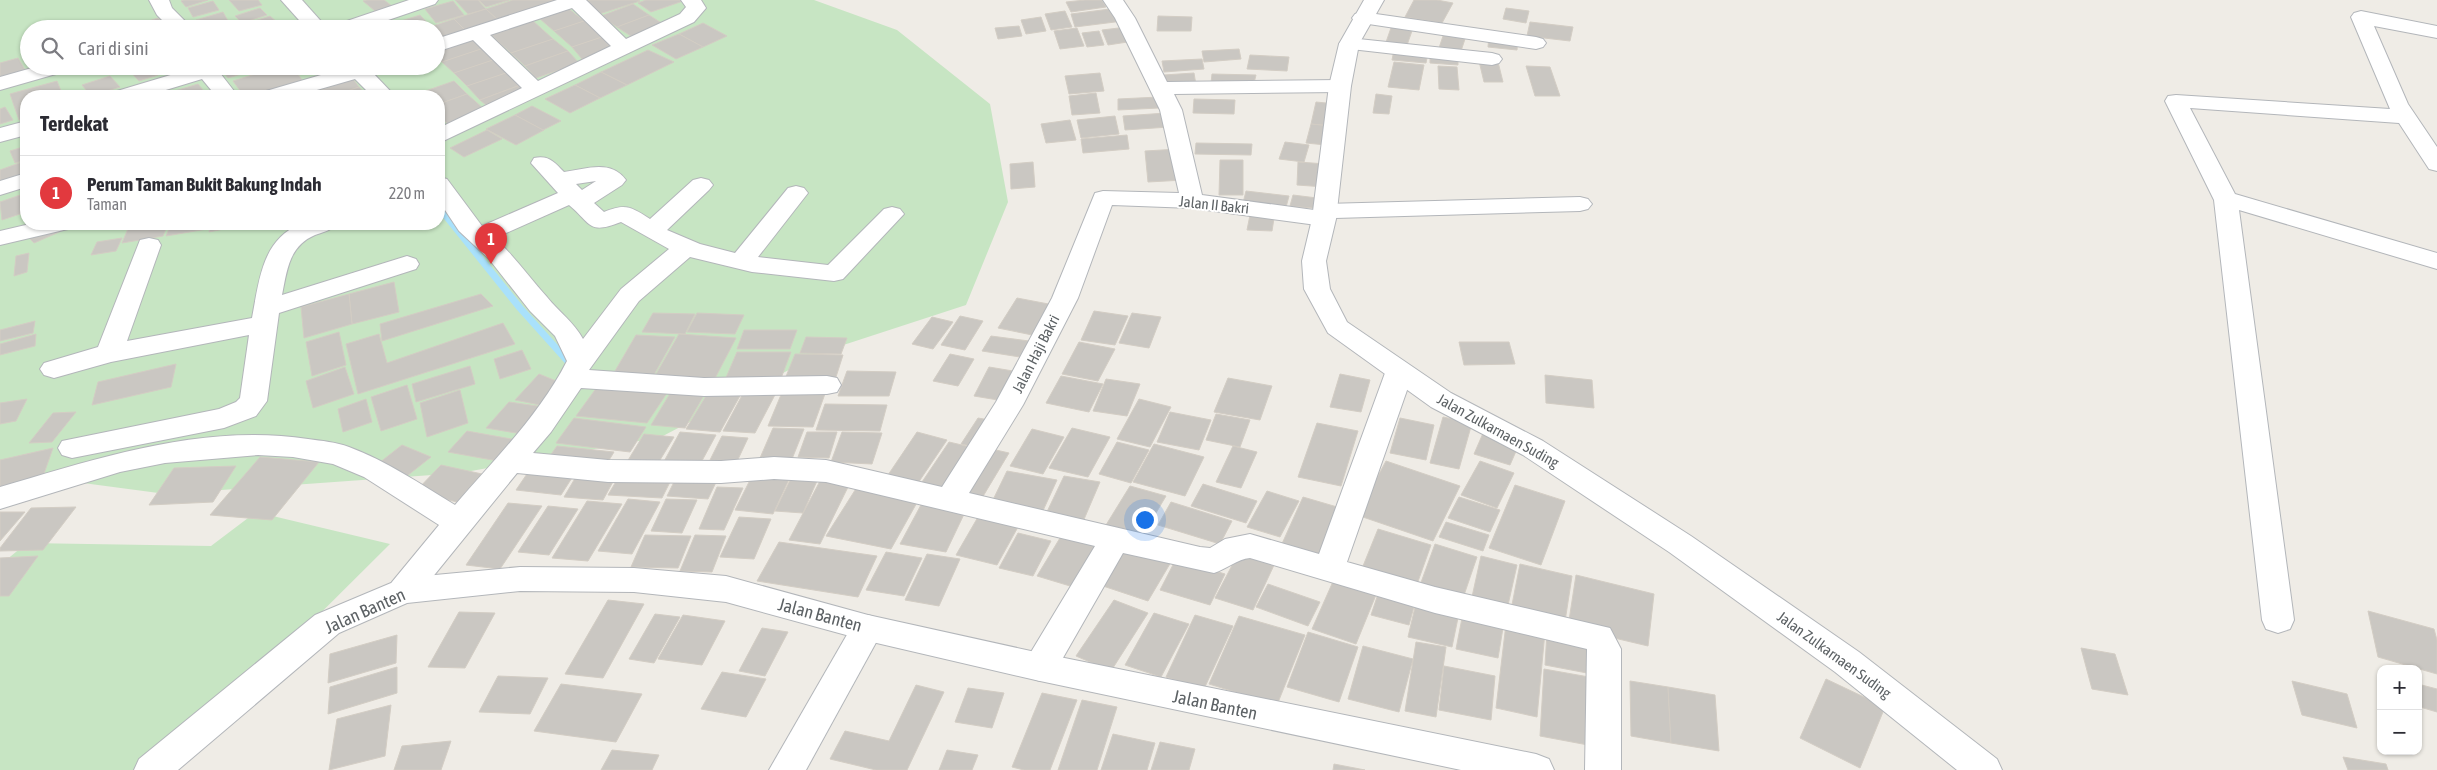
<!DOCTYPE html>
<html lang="id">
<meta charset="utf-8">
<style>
:root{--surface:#fff;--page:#f7f7f7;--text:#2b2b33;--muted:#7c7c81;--line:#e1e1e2;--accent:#e2393e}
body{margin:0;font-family:"Asap Condensed",sans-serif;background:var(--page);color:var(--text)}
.controls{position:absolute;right:15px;bottom:15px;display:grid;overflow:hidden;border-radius:10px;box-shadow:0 1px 4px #0004}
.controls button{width:45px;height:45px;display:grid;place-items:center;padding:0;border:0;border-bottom:1px solid var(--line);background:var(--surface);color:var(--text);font:25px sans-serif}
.you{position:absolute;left:1144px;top:519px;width:18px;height:18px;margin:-12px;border:4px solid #fff;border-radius:50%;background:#1a73e8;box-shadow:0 0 0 8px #1a73e833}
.badge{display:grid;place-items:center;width:32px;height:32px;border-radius:50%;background:var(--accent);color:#fff;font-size:16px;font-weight:700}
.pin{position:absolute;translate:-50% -41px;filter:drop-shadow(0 1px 2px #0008)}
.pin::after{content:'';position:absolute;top:26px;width:18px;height:15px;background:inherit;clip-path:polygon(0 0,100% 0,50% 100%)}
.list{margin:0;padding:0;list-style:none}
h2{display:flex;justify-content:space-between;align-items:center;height:65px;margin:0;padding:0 20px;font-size:21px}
h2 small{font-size:16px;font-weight:400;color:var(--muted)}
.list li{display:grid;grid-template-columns:32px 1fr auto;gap:15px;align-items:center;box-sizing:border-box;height:75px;padding:0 20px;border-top:1px solid var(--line)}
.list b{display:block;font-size:19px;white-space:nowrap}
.list p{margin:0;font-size:16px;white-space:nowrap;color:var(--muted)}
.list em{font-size:16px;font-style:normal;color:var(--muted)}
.icon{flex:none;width:28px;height:28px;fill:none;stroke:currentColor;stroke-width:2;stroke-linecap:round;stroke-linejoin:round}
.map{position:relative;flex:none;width:2437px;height:770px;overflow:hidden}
.search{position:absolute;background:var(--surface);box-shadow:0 1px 4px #0004;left:20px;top:20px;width:425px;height:55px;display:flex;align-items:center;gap:12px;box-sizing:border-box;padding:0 18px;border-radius:28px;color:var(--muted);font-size:19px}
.panel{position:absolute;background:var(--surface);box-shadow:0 1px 4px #0004;left:20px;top:90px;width:425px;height:140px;border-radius:20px}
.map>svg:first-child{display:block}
.green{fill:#c7e5c3;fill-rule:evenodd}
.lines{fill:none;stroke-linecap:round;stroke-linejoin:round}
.stream{stroke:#a9e1fb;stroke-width:7}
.building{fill:#cac7c2;stroke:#d3cdc4}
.minor-casing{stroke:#b3b6ba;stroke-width:2}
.tertiary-casing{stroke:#b3b6ba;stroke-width:2}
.minor{fill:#fff;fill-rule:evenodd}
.tertiary{fill:#fff;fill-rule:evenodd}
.labels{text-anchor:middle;stroke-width:4;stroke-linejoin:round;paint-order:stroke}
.street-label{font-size:15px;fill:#5d6265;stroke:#fff}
.near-street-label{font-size:18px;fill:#5d6265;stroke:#fff}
</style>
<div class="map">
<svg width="2437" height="770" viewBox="0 0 2437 770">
<rect width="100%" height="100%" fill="#efece6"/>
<!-- green -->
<g class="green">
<path d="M0 0H814L897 30 990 104 1008 202 966 305 825 351 661 437 460 473 166 494 0 472ZM29 29H436V66H29ZM26 96H439V224H26Z"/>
<polygon points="256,512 390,544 217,716 143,770 0,770 0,565 27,543 211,546"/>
</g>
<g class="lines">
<!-- stream -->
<polyline class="stream" points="439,207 520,308 572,366"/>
</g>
<!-- building -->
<g class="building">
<polygon points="184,0 208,0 186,7 181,1"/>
<polygon points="229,0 258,0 262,5 239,11"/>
<polygon points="367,0 384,0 396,9 380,15 363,1"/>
<polygon points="455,0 478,0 486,9 468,14"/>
<polygon points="479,0 509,0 486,7"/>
<polygon points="513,0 565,0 500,22 486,9"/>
<polygon points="590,0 638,0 640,1 599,14 584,2"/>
<polygon points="646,0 686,0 651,12 638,3"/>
<polygon points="1085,0 1102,0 1106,7 1071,12 1066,2"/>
<polygon points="1414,0 1437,0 1453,3 1442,23 1405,17"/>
<polygon points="213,1 219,10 193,17 188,8"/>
<polygon points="453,1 464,15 436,23 425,9"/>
<polygon points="633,4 649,15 617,27 601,16"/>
<polygon points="260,8 267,15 242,23 235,16"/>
<polygon points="1118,8 1123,21 1075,27 1071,14"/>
<polygon points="1506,8 1529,11 1526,23 1503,19"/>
<polygon points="486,9 500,22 468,33 454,19"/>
<polygon points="569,9 584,21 554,31 539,18"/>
<polygon points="1065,11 1072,27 1051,30 1045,14"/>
<polygon points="223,12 228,21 200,28 196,20"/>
<polygon points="420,15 430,26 422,29 405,29 398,22"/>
<polygon points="649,15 666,26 634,38 617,27"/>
<polygon points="270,16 279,24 263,29 238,29 236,27"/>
<polygon points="1158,16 1192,17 1191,31 1157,31"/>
<polygon points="1041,17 1046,31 1026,34 1021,20"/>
<polygon points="158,18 170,29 124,29"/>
<polygon points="454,19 468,33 436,43 436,29 424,29"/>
<polygon points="532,20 553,39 511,53 490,34"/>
<polygon points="396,21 403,29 370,29"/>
<polygon points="584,21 602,37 572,47 554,31"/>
<polygon points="1530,22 1573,27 1570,41 1527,36"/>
<polygon points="703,23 727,36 703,47 679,34"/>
<polygon points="1392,25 1413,28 1406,48 1385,45"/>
<polygon points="1019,26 1022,36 998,39 995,28"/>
<polygon points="1127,27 1134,41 1108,45 1102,30"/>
<polygon points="1446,27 1468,30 1460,54 1438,51"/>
<polygon points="1077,28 1084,46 1060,49 1054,31"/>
<polygon points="1099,31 1104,45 1087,47 1082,33"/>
<polygon points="679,34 703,47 676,59 652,45"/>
<polygon points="1489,35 1518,37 1517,50 1488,47"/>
<polygon points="602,37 612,48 582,59 572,47"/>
<polygon points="473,38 484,48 442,62 436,56 436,51"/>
<polygon points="553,39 568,51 525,66 511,53"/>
<polygon points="484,48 496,59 454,73 442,62"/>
<polygon points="1239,49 1241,59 1204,62 1202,51"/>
<polygon points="648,50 674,62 627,85 601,72"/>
<polygon points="1394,50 1428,53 1426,63 1392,60"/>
<polygon points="568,51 579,63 536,78 525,66"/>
<polygon points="1250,55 1289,57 1287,71 1247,69"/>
<polygon points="1430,55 1458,57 1458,65 1430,63"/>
<polygon points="18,58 25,70 0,77 0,63"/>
<polygon points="496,59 509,72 467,86 454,73"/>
<polygon points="1202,59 1204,69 1164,72 1162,61"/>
<polygon points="1479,61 1498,62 1503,82 1484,82"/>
<polygon points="1394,62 1424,65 1419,90 1388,87"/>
<polygon points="125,66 150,66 158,75 139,81"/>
<polygon points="229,66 251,66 254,70 228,78 221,69"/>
<polygon points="281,66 292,66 305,84 265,96 244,96 233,81"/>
<polygon points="305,66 330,66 331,67 311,74"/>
<polygon points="1438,66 1457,67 1459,90 1439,89"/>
<polygon points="1526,66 1550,67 1560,96 1535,96"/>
<polygon points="509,72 523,84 480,100 467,86"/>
<polygon points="601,72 627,85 600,98 575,85"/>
<polygon points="1100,73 1104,91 1069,94 1065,76"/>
<polygon points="1194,73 1196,85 1169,85 1164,75"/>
<polygon points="1212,74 1256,75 1254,83 1211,83"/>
<polygon points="110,76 120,87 91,96 82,85"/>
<polygon points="353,79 359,87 333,96 310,96 309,94"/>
<polygon points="57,81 63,96 26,96 26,118 19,120 10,94"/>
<polygon points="454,81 467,94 439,104 439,96 417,94"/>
<polygon points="198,84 208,96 162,95"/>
<polygon points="523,84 529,89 486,105 480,100"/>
<polygon points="575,85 600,98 570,113 545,99"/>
<polygon points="359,87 367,96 333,96"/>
<polygon points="1096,93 1100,113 1072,115 1069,96"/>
<polygon points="467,94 485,110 448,124 439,116 439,104"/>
<polygon points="1376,94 1392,96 1389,114 1373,113"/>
<polygon points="1159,97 1159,108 1118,110 1118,99"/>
<polygon points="1194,99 1235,100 1234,114 1193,113"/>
<polygon points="1316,102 1336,104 1331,126 1311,124"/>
<polygon points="532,106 561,121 543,130 515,115"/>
<polygon points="5,107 13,120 0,124 0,109"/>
<polygon points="1166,113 1169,127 1125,130 1123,116"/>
<polygon points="515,115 543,130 544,130 516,145 486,129"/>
<polygon points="1115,116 1119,134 1081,138 1077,120"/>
<polygon points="1070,120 1076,140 1046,143 1041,124"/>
<polygon points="1311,124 1331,126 1326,145 1306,143"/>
<polygon points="487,130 502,139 464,157 450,148"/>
<polygon points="1127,135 1129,149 1083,153 1081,139"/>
<polygon points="1285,142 1309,145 1304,162 1279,159"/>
<polygon points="1196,143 1252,144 1251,155 1195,154"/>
<polygon points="26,146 26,160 15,163 10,151"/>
<polygon points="1179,149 1184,180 1148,182 1145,151"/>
<polygon points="1220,160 1243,160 1243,195 1219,195"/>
<polygon points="22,162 26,168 26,177 0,186 0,170"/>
<polygon points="1033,162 1035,187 1011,189 1010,164"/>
<polygon points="1298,162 1326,164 1325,187 1297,185"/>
<polygon points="1246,191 1289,196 1285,211 1242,207"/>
<polygon points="23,194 26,200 26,212 2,220 0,202"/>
<polygon points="1293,195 1325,199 1323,209 1290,206"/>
<polygon points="1251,210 1275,212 1272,231 1247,230"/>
<polygon points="130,224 168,224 163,236 122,243"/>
<polygon points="171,224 208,224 207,229 166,236"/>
<polygon points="211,224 249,224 209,232"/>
<polygon points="66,229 34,243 29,238"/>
<polygon points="122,238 116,251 91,255 97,242"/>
<polygon points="29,253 27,272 14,276 16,256"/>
<polygon points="394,282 399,312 352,324 349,294"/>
<polygon points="349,294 352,324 304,338 301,307"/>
<polygon points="481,294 493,306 382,341 380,324"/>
<polygon points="1017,298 1059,306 1042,337 998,328"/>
<polygon points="1094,311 1128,316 1115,345 1081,340"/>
<polygon points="653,313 695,314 685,334 642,332"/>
<polygon points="697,313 744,315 735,334 687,332"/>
<polygon points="1132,313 1161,317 1149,348 1119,343"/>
<polygon points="960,316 983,321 965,350 941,345"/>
<polygon points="932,317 953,322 933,349 912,344"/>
<polygon points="35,321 33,333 0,341 0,330"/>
<polygon points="503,323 515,344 358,394 346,344 379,334 387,363"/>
<polygon points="744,330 797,330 790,349 737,349"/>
<polygon points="339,332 346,365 312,376 306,342"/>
<polygon points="36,334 35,346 0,355 0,344"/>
<polygon points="679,334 736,338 711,386 651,383"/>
<polygon points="636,335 675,337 651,380 611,378"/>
<polygon points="991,336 1029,341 1020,357 982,351"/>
<polygon points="806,337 847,338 841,354 800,353"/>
<polygon points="1079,342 1115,349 1098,381 1062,374"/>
<polygon points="1459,342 1509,342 1515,364 1464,365"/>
<polygon points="522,350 531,369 500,379 494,359"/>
<polygon points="737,352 791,352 780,381 725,380"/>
<polygon points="795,354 843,355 835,380 785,379"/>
<polygon points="950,354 974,359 958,386 933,381"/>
<polygon points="176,364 171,387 92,405 98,382"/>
<polygon points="470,366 475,384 416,402 412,384"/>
<polygon points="345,367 354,394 313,408 306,381"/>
<polygon points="989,367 1013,371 998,400 974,396"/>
<polygon points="847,371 896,372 889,396 838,396"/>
<polygon points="539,374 566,385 550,407 515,400"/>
<polygon points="1340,374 1370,380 1361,412 1330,407"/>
<polygon points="1545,375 1592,380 1594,408 1546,403"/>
<polygon points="1061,376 1103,384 1089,412 1046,403"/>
<polygon points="1228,378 1272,386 1260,420 1214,412"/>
<polygon points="1106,379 1140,384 1127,416 1093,411"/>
<polygon points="600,383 669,390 647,423 576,416"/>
<polygon points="407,385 417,419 381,431 371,397"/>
<polygon points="674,387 707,390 685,428 651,425"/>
<polygon points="746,388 777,391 755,433 723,431"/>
<polygon points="460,390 468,423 427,437 420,403"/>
<polygon points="783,390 826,391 813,427 768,426"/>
<polygon points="709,391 741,394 720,432 686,429"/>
<polygon points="27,399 16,421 0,424 0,403"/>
<polygon points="366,399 372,422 343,432 338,409"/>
<polygon points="1139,399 1171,407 1150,447 1117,439"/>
<polygon points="509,402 544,407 522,434 486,428"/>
<polygon points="825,404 887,405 880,431 816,430"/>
<polygon points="76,412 52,442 29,443 53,413"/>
<polygon points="1170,412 1211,420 1199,450 1157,442"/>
<polygon points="1216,414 1250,420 1240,447 1206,440"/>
<polygon points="1443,417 1472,423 1459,469 1430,463"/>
<polygon points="574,418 646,427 630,452 556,443"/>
<polygon points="978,418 995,421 979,448 961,444"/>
<polygon points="1400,418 1434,425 1426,460 1390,453"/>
<polygon points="1317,423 1358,431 1341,486 1298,477"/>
<polygon points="773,428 804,429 792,459 760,458"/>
<polygon points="1072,428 1110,437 1088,477 1049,468"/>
<polygon points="1032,429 1064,437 1043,474 1010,466"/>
<polygon points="467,431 528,442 509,463 448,452"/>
<polygon points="1484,431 1520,442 1510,465 1474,454"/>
<polygon points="680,432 716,435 697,470 661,467"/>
<polygon points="807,432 837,432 829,458 798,457"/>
<polygon points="842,432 882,433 872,464 831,462"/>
<polygon points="917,432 947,440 918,483 888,475"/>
<polygon points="644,434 674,437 657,465 627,462"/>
<polygon points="722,436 748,438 733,470 706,468"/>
<polygon points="949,442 979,449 951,493 920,485"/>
<polygon points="1117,442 1149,450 1131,483 1099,474"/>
<polygon points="1154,444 1204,457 1185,496 1133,482"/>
<polygon points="402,445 431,457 403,479 374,467"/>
<polygon points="557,446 614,452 603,470 545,463"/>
<polygon points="1233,446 1257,452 1241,488 1216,482"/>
<polygon points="983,447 1009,453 982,498 956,491"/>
<polygon points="53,448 41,482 0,492 0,460"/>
<polygon points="260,457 319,462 272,520 210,515"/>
<polygon points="1386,461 1460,486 1433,541 1357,515"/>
<polygon points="1480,461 1514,473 1497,508 1461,495"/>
<polygon points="441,465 482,474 457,502 415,492"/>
<polygon points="236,466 213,502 149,505 174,468"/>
<polygon points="531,468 575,473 561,495 516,490"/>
<polygon points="755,470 792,473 773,514 735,510"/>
<polygon points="1007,471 1057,480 1041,515 990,506"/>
<polygon points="794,472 820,474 803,513 775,511"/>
<polygon points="621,473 673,476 662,498 608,495"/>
<polygon points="577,475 615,478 603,500 564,497"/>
<polygon points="677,476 718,478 708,499 667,496"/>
<polygon points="1064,476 1100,482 1082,524 1045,516"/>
<polygon points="820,481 849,485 820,544 789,540"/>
<polygon points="1203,484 1257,501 1246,523 1191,506"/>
<polygon points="1515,485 1565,501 1541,565 1489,548"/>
<polygon points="1130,486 1166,496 1143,535 1106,525"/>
<polygon points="717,487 743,488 724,530 699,529"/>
<polygon points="857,487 919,499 891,549 826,536"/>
<polygon points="1267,491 1299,501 1280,537 1247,527"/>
<polygon points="1303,497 1344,509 1322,559 1281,546"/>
<polygon points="1459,497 1500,510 1490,532 1448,518"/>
<polygon points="628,499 660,502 632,554 598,551"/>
<polygon points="666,499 697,500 682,533 651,531"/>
<polygon points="587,501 622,504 588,561 552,558"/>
<polygon points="1171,502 1232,521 1220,544 1158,525"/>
<polygon points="508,503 542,506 500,569 466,565"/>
<polygon points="922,503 966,510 946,552 900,544"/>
<polygon points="548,506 578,509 549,555 518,552"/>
<polygon points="76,507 43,550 0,551 0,548 31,508"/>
<polygon points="0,512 25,512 0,541"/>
<polygon points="739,517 771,519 754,559 720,557"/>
<polygon points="978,517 1018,527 997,565 956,555"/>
<polygon points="1446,522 1489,535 1483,551 1439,537"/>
<polygon points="1378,529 1431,545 1416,587 1361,571"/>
<polygon points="1018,533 1051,541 1033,576 999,568"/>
<polygon points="1063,533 1105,546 1080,589 1037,576"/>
<polygon points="645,535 691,536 678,568 631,567"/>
<polygon points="695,535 726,536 712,572 680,571"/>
<polygon points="779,542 877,556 858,597 757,581"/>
<polygon points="1435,544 1477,557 1462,601 1419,588"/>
<polygon points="1121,545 1171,562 1148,601 1097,584"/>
<polygon points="886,552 922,558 904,596 866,590"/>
<polygon points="1239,552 1275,563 1253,610 1215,598"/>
<polygon points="927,554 960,559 939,606 905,600"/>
<polygon points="38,556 9,596 0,596 0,558"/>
<polygon points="1481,556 1517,565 1506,614 1470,606"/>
<polygon points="1176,559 1225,574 1210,605 1160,590"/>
<polygon points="1520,564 1572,576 1564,628 1510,615"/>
<polygon points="1576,575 1654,594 1648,646 1568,627"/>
<polygon points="1335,577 1378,590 1356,644 1312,629"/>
<polygon points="1268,584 1320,602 1308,626 1256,607"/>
<polygon points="1378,594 1415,603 1409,625 1371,615"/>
<polygon points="608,600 644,604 603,678 565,674"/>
<polygon points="1114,600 1148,613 1111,671 1076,656"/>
<polygon points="1416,603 1459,613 1452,647 1408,637"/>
<polygon points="2368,611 2434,629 2437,640 2437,674 2378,657"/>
<polygon points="459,612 495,613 465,668 428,667"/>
<polygon points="1154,613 1189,624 1161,677 1125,665"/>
<polygon points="1463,613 1504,622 1498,658 1456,649"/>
<polygon points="655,614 680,617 654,663 629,659"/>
<polygon points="683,615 725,621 702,665 658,659"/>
<polygon points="1195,615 1233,626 1204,689 1166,677"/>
<polygon points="1239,616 1305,635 1277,705 1209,684"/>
<polygon points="1506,624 1545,632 1537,717 1496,708"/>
<polygon points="762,628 788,632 765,676 739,671"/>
<polygon points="1308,632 1358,647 1339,702 1287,687"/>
<polygon points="1547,632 1588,639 1587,673 1545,665"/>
<polygon points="397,635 396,663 328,683 330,654"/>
<polygon points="1416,642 1446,647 1436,717 1405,711"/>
<polygon points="1363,646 1413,659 1399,712 1348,699"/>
<polygon points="2081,648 2115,654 2128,695 2092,689"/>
<polygon points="1444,666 1495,676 1491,720 1439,710"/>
<polygon points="397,667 397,693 328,714 330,687"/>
<polygon points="1544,669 1589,677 1588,745 1540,736"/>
<polygon points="722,672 766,679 746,717 701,709"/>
<polygon points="498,676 548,678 530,714 479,712"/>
<polygon points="1826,679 1885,707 1860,768 1800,738"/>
<polygon points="1630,681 1668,687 1671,743 1631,736"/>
<polygon points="2292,681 2347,694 2357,728 2302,715"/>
<polygon points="561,684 642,694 616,742 534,731"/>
<polygon points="2418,684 2437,689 2437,712 2420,707"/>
<polygon points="916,685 944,692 907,770 876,770 830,759 845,731 889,741"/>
<polygon points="1668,687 1715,695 1719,751 1671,743"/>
<polygon points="968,688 1004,693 992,728 955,722"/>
<polygon points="1042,693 1077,700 1050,770 1024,770 1012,767"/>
<polygon points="1082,700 1117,707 1097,770 1058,770"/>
<polygon points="391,705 385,756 329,770 337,719"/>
<polygon points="1113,734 1155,743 1147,770 1101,770"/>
<polygon points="451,741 441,770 394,770 402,746"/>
<polygon points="1160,742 1195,749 1189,770 1151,770"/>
<polygon points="612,750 659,755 652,770 601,770"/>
<polygon points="947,750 978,755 972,770 939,770"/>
<polygon points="2343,757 2386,764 2388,770 2348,770"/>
<polygon points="1334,764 1365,770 1333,770"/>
</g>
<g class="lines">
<!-- minor casing -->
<g class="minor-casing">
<g id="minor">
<polygon points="149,0 169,0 172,8 193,29 171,29 157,15"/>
<polygon points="281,0 302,0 328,29 307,29"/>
<polygon points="409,0 438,0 435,4 362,29 332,29 335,25"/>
<path d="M557 0H586L626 39 680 14 686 7 681 0H701L706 8 694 22 439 143V128L522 88 473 40 436 52V39ZM572 8 611 46 538 81 490 35Z"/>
<path d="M1103 0H1123L1135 18 1167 82 1340 80 1347 82 1351 86 1347 90 1340 92 1174 94 1182 110 1202 195 1314 210 1317 206 1325 204 1580 197 1588 199 1592 204 1588 209 1580 211 1335 218 1332 224 1324 226 1192 208 1112 205 1078 298 1023 405 969 493 1200 547 1210 548 1225 539 1250 534 1319 554 1385 373 1389 366 1399 364 1409 366 1413 373 1347 562 1435 587 1610 628 1621 649V770H1585L1587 649 1435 613 1250 558C1237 559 1227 569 1214 573L1123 553 1052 677 1040 681 1028 677 1023 667 1028 657 1095 546 826 482 774 479 721 483 608 482 517 473 414 600 403 604 392 600 387 591 392 582 439 525 364 477 333 464 293 457 258 455 165 463 120 472 0 509V487C99 458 203 423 308 439 322 441 336 442 349 447 387 461 420 484 455 505 495 459 540 414 567 361L555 336 530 311 489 259 459 231 439 201V177L447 179 482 226 558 193 531 163 534 158C549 155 554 162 564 172 586 169 611 159 626 180L622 185 594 203 604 212C626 203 631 207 650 219L693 180 701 178 709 180 713 185 709 190 667 230 700 244 735 253 788 188 796 186 804 188 808 193 758 257 828 265 884 209 892 207 900 209 904 214 843 279 834 281 752 272 690 257 639 301 589 370 704 378 827 376 837 378 841 385 837 392 827 394 704 396 581 388 551 432 533 453 608 460 721 461 774 457 826 460 942 487 996 402 1052 298 1095 193 1103 191 1179 193 1160 110 1115 18ZM596 181 582 190 576 184ZM569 205C592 224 588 235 621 222L669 249 621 289 583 339C574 322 559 312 547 297 529 277 514 256 495 238Z"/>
<polygon points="2361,11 2437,26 2437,38 2374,26 2408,104 2437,147 2437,171 2429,169 2399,123 2190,108 2235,194 2437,253 2437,269 2239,210 2294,620 2290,629 2278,633 2266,629 2262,620 2214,200 2165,101 2168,96 2176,95 2390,109 2351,17 2354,13"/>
<polygon points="1362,12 1536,37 1543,39 1546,43 1543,47 1536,49 1355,22 1352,18 1355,14"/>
<polygon points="1349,38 1492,53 1499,55 1502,59 1499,63 1492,65 1342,48 1339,44 1342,40"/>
<polygon points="39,66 73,66 70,70 0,90 0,77"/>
<polygon points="193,66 231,66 228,70 220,73 238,96 216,96 202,79 146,96 114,96 117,91 194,68"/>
<polygon points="344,66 386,66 383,70 373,73 395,96 372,96 355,79 296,96 263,96 266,91 345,68"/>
<polygon points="26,121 26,135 0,142 0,128"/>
<polygon points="26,173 26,187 0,195 0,181"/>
<polygon points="30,224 72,224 68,229 0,245 0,231"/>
<path d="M301 224H336C331 231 323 232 315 235 289 246 287 270 282 295L407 256 416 259 419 264 416 269 279 313 267 401 256 416 224 428 72 458 62 455 58 448 62 441 219 409 236 402 240 398 249 335 111 362 54 378 44 375 40 369 44 363 98 347 140 240 149 238 158 240 161 245 127 341 252 318C259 281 262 239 301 224Z"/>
<polygon points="868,615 880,619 884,628 806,770 769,770 856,619"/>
</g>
</g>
<!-- tertiary casing -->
<g class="tertiary-casing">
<g id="tertiary">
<polygon points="1364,0 1384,0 1359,44 1351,86 1336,219 1326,261 1330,289 1347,322 1451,393 1543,441 1691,536 1859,652 1997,759 2002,770 1957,770 1835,672 1669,552 1523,455 1431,407 1328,333 1304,289 1302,261 1312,219 1329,86 1339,44"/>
<polygon points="520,567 634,568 726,576 868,615 1040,653 1536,754 1549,759 1554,770 1461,770 1040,681 868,641 726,602 634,592 520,591 407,603 339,633 178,770 134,770 139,759 315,615 403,578"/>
</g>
</g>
<!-- minor -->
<use href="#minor" class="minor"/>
<!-- tertiary -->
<use href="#tertiary" class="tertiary"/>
</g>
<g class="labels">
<!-- street labels -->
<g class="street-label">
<text transform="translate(1214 205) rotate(6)" y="5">Jalan II Bakri</text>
<text transform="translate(1036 354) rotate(-63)" y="5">Jalan Haji Bakri</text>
<text transform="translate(1498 431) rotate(29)" y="5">Jalan Zulkarnaen Suding</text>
<text transform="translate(1834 655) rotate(36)" y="5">Jalan Zulkarnaen Suding</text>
</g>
<!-- near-street labels -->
<g class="near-street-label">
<text transform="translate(365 611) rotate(-24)" y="6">Jalan Banten</text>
<text transform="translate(820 615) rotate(15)" y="6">Jalan Banten</text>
<text transform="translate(1215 705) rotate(12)" y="6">Jalan Banten</text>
</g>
</g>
</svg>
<div class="controls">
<button>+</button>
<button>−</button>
</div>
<div class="you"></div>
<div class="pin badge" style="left:491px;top:264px">1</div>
<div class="search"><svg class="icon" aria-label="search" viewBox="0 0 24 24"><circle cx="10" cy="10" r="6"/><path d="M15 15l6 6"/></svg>Cari di sini</div>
<section class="panel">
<h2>Terdekat<small></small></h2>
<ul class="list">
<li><span class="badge">1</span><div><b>Perum Taman Bukit Bakung Indah</b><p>Taman</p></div><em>220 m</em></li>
</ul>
</section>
</div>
